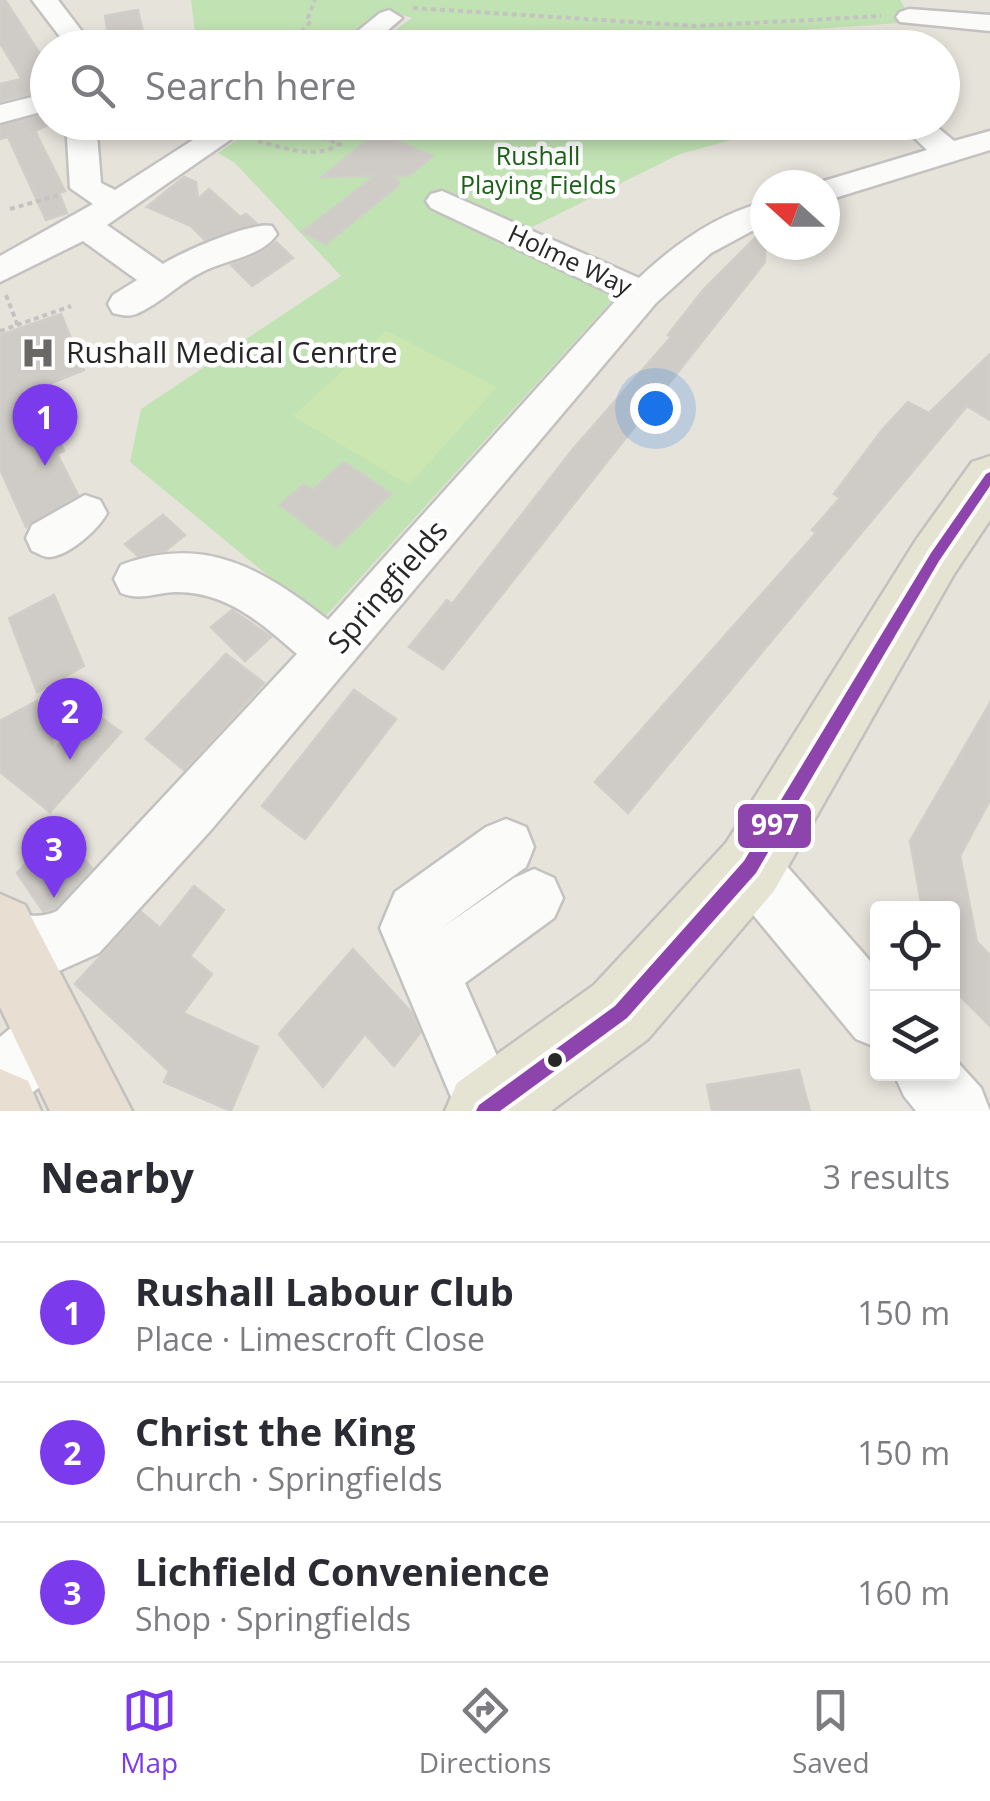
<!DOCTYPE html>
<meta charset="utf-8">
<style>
:root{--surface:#fff;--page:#f7f7f7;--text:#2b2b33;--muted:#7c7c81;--line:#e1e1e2;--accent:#7c3aed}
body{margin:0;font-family:"Open Sans",sans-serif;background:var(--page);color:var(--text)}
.controls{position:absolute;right:30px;bottom:30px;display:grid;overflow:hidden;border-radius:10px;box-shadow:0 5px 15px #0003}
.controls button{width:90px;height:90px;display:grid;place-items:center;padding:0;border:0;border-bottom:2px solid var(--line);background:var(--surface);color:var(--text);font:50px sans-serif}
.compass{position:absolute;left:750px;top:170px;width:90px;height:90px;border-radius:50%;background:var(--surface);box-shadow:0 5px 15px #0003;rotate:291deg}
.you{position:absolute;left:655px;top:408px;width:35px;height:35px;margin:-25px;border:8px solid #fff;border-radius:50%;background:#1a73e8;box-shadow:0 0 0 15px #1a73e833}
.badge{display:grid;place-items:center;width:65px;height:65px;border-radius:50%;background:var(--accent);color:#fff;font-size:32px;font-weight:700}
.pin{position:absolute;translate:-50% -82px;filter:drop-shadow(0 2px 5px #0008)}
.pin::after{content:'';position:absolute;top:52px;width:35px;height:30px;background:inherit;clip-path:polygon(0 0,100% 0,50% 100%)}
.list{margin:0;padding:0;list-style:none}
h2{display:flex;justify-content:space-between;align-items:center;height:130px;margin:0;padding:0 40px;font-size:42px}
h2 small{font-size:32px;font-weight:400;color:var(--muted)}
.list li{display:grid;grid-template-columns:65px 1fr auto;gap:30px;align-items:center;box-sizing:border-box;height:140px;padding:0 40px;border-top:2px solid var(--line)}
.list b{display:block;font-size:38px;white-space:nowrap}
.list p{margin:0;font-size:32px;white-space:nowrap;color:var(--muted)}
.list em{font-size:32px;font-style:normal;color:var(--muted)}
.icon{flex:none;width:55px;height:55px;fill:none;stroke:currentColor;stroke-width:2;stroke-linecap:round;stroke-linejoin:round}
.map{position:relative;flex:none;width:990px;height:1111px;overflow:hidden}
.search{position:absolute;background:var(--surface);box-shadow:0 5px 15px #0003;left:30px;right:30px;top:30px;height:110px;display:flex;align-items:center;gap:25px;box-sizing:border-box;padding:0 35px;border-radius:55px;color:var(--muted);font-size:38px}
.sheet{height:550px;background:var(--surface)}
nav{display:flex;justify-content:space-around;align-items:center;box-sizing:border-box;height:140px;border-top:2px solid var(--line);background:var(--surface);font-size:28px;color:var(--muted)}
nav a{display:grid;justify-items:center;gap:5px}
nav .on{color:var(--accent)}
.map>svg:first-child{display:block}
.green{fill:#c1e2b3}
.pitch{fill:#cbe6b1}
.building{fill:#cfccc7;stroke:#d0cec8;stroke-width:2.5}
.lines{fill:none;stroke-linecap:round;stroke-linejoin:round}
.minor-casing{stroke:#c3c2c1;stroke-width:5}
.major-casing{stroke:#c3c1bf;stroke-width:5}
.highway-casing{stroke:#c3c1bf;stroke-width:5}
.path{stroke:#c4c3c2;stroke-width:4;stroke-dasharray:5 4;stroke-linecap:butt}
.minor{fill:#fbfbfa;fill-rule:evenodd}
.major{fill:#e5e3d2;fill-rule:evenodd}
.highway{fill:#e8ded1;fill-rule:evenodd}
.bus-1-casing{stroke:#fff;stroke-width:8}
.bus-1{fill:#8e44ad;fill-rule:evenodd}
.bus-dot{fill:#272727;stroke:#fff;stroke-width:4}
.labels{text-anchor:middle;stroke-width:9;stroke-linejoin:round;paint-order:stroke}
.far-park-label{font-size:25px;fill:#1d6119;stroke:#fff}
.far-street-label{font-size:25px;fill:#272727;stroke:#fff}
.poi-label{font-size:30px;fill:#272727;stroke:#fff;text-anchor:start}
.street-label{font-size:30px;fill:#272727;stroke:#fff}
.line-badge{stroke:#fff;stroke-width:4}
.badge-label{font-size:28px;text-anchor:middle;font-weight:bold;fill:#fff}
</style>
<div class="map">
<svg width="990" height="1111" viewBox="0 0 990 1111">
<rect width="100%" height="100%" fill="#e6e3db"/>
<!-- green -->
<g class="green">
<polygon points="191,0 900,0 914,22 787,31 770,48 371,47 412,18 391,11 333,47 197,48"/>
<polygon points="262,123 778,123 779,127 680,154 532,227 538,235 521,250 616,296 322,620 130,462 141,409 341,276 235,163 218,153"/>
</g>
<!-- pitch -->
<polygon class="pitch" points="386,331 497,387 409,485 293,416"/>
<!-- building -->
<g class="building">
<polygon points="0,0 5,0 48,66 48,89 0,101 0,84 22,79 0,43"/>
<polygon points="138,10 143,33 109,39 105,16"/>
<polygon points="48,114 48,125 35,131 65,191 59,193 67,213 46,220 8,137 0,139 0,126"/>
<polygon points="376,133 433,156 409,176 394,176 400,184 326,244 302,232 375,176 322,177"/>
<polygon points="184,177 196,182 198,199 209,189 240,217 246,214 256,223 205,240 191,226 147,207"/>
<polygon points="765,228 765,262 443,669 409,647 447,600 452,604 573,449 671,337 668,335 703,290"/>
<polygon points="276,242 293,258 252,286 231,265 254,256"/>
<polygon points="61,314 84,370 33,390 64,451 57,454 78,495 26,527 0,469 0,335"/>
<polygon points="990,354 990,420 967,406 628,813 595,782 816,533 812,530 840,498 834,494 882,430 908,402 929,413"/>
<polygon points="344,462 391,494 336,547 280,505 304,484 313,490"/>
<polygon points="163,515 185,535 165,551 138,556 125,544"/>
<polygon points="54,595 84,666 37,692 9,618"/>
<polygon points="232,610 271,637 245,661 211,627"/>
<polygon points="226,654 264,683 184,770 146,739"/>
<polygon points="354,690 396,719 305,839 262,806"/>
<polygon points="37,701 55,748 90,710 121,732 50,812 0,772 0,721"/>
<polygon points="990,703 990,800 960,856 977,942 990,955 990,1026 952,988 952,908 922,908 910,841"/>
<polygon points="57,831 92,868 55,908 43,911 17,873"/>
<polygon points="194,886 224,910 190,956 212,974 183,1013 258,1047 231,1111 164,1082 169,1071 75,984 141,912 160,928"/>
<polygon points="353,949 412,1013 420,1033 394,1066 365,1034 323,1087 279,1034"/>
<polygon points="799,1070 810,1111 712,1111 707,1085"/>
</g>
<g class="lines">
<!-- minor casing -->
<g class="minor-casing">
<g id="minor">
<polygon points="32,0 58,0 87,38 88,48 62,48 61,38"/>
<polygon points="909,9 990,15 990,31 900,22 896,17 900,12"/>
<polygon points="389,10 402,18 367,48 337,48 380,13"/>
<polygon points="48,93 48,110 0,123 0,105"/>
<path d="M66 122H96L101 183 115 190 221 122H256L107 225 163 264C182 252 252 221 272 226L277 234C262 257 224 260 202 272 179 283 160 304 136 314 127 317 122 315 113 313L108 304 113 295 137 280 83 241 0 282V256L93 204 70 188Z"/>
<polygon points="898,122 931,122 954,141 990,131 990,150 825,201 825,185 814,184 927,150"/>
<path d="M442 191 639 278C675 244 717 214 765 202V224L711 253 656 303 211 830 99 953 41 979 0 971V919C19 911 35 921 57 911L297 654C260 622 226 591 174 592 154 593 141 601 121 593L114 579 121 565C205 534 263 569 328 620L619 297 431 208 426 201 431 194Z"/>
<path d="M85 495 100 500 107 513C99 529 68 557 48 557 43 557 38 553 32 551L26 538 32 525Z"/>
<polygon points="506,819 526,827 534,847 526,867 440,929 514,878 534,869 554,878 563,898 554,918 465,983 521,1111 457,1111 380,928 395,892 486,827"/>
<polygon points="750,839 770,847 878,970 878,1048 856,1039 730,887 722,867 730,847"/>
<path d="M52 1003 74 1012 83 1034C69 1068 34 1096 0 1110V1037L30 1012Z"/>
<polygon points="952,1056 981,1088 990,1111 916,1111 904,1096 894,1074 952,1074"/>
</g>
</g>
<!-- major casing -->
<g class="major-casing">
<polygon id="major" points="990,456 990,520 954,574 774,891 648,1039 551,1111 445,1111 457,1083 594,985 726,843 916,540 972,462"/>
</g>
<!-- highway casing -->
<g class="highway-casing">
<g id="highway">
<polygon points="0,894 25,905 132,1111 50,1111 0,1007"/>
<polygon points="0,1069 28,1081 41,1111 0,1111"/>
</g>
</g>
<!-- path -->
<g class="path">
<polyline points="413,8 696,26 881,16"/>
<polyline points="297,48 296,38 311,21 308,17 315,0"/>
<polyline points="323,137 322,131 312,134 342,145"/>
<path d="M258 141C285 148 320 162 343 141L347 129 339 122"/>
<polyline points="10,209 59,195"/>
<polyline points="6,295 18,326"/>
<polyline points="0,331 71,306"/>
</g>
<!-- minor -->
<use href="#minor" class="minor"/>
<!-- major -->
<use href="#major" class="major"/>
<!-- highway -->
<use href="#highway" class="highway"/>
<!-- bus-1 casing -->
<g class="bus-1-casing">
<polygon id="bus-1" points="990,472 990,486 939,561 756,873 627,1018 500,1111 476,1111 479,1105 615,1006 744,861 931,553 986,474"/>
</g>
<!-- bus-1 -->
<use href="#bus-1" class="bus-1"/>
</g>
<!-- icons -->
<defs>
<g id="hospital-bare" transform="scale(2.7)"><path d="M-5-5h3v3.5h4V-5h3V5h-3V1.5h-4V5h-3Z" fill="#6a6966" stroke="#fff" stroke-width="2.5" paint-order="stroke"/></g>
</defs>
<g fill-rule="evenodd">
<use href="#hospital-bare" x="38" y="353"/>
</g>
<!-- markers -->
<circle class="bus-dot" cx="555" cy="1060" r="9"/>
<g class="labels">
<!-- far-park labels -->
<g class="far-park-label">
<text x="538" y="165">Rushall<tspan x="538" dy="29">Playing Fields</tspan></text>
</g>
<!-- far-street labels -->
<g class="far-street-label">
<text transform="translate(570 260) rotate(25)" y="9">Holme Way</text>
</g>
<!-- poi labels -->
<g class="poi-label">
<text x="66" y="363">Rushall Medical Cenrtre</text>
</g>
<!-- street labels -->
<g class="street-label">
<text transform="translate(388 587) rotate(-49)" y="10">Springfields</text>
</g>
</g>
<rect class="line-badge" x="736" y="802" width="77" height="48" rx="10" fill="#8e44ad"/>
<g class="badge-label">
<text x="775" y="835">997</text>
</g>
</svg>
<div class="controls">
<button><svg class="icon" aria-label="locate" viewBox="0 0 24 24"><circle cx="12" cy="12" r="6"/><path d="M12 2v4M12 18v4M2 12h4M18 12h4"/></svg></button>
<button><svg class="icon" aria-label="layers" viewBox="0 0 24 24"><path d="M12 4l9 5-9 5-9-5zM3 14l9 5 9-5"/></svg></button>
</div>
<svg class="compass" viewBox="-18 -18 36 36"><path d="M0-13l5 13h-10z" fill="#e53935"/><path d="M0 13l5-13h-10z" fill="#7c7c81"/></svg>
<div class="you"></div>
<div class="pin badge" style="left:45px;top:466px">1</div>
<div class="pin badge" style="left:70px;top:760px">2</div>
<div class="pin badge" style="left:54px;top:898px">3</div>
<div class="search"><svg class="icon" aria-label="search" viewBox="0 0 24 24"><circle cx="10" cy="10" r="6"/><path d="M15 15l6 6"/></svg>Search here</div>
</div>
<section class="sheet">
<h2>Nearby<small>3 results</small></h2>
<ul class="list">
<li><span class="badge">1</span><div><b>Rushall Labour Club</b><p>Place · Limescroft Close</p></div><em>150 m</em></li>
<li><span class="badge">2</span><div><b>Christ the King</b><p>Church · Springfields</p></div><em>150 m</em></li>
<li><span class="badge">3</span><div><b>Lichfield Convenience</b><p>Shop · Springfields</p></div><em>160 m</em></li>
</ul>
</section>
<nav>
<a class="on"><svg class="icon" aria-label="map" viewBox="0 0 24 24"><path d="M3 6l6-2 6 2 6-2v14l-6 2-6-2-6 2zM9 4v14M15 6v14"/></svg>Map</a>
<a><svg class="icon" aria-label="directions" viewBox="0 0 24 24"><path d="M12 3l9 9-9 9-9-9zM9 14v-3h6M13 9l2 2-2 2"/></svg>Directions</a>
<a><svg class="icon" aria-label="saved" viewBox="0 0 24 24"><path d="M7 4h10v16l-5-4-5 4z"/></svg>Saved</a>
</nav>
